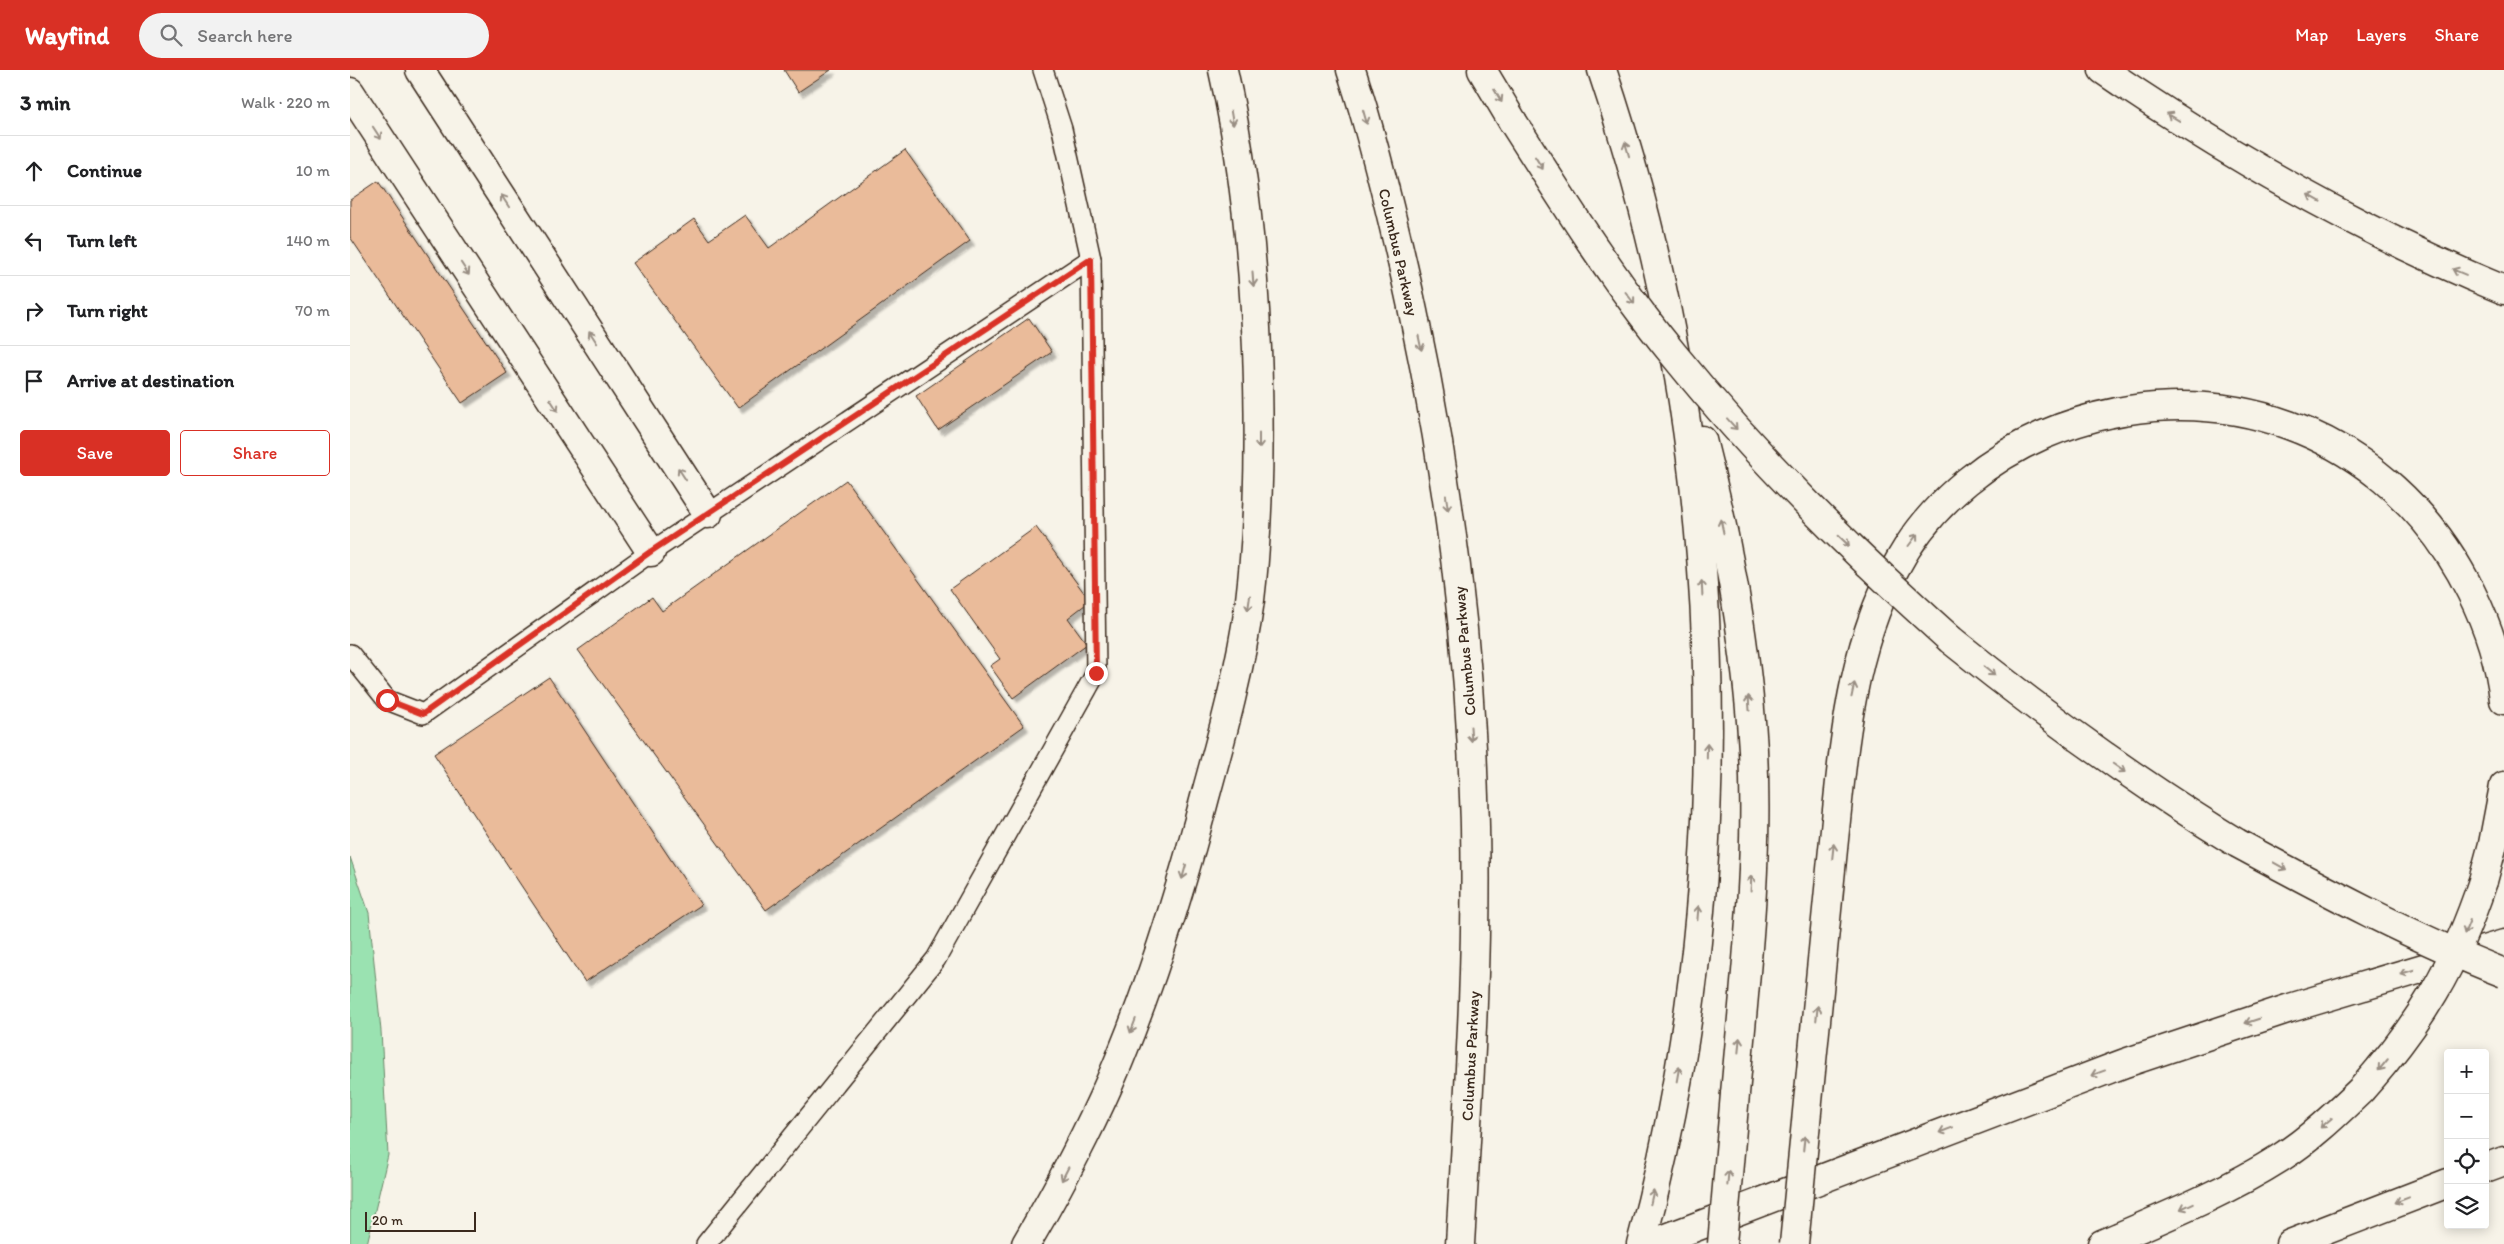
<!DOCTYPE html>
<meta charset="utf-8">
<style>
:root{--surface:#fff;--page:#f2f2f2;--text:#202124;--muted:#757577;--line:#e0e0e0;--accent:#d93025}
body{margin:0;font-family:Itim,sans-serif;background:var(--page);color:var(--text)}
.controls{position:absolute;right:15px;bottom:15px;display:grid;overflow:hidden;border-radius:5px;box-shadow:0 2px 12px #0003}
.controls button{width:45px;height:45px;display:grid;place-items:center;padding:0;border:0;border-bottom:1px solid var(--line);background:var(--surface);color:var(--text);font:25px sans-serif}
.scale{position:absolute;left:15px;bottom:12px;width:111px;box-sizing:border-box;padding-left:5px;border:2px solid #3b2a1e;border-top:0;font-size:14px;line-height:18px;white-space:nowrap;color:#3b2a1e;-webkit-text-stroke:4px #f7f3e8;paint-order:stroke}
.stop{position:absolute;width:15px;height:15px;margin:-11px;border:4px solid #d93025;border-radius:50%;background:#fff}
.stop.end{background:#d93025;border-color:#fff;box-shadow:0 1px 5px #0008}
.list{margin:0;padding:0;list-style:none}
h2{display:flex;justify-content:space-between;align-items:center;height:65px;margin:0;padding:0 20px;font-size:21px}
h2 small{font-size:16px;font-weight:400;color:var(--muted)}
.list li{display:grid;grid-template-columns:32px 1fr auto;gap:15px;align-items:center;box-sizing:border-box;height:70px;padding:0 20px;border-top:1px solid var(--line)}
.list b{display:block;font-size:19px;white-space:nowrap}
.list em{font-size:16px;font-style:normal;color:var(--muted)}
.actions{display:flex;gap:10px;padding:15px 20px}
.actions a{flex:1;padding:11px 0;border:1px solid var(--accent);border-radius:5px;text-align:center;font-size:18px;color:var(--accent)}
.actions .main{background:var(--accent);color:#fff}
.icon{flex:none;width:28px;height:28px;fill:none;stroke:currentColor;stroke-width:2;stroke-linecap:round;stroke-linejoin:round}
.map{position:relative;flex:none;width:2154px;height:1174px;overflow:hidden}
header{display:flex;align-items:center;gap:30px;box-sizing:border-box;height:70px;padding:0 25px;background:var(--accent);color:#fff}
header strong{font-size:24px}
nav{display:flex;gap:28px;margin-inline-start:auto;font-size:18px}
.search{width:350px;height:45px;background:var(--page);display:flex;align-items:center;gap:12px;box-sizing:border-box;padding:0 18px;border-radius:28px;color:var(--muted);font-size:19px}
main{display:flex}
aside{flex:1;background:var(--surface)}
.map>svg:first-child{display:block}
.green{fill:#9ae2b1;stroke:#6a8668}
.building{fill:#eabb9a;stroke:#3b2a1e;filter:url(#shadow)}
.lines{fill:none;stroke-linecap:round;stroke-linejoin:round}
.service-casing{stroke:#3b2a1e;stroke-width:22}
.minor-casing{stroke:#3b2a1e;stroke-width:31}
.motorway-casing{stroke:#3b2a1e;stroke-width:31}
.service{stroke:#f7f3e8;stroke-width:19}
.minor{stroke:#f7f3e8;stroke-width:28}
.motorway{stroke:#f7f3e8;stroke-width:28}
.motorway-bridge-casing{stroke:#3b2a1e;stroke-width:31;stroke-linecap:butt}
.motorway-bridge{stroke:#f7f3e8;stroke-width:28}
.oneway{stroke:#998e83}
.route{stroke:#d93025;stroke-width:6}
.labels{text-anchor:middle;stroke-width:4.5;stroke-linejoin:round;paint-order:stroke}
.street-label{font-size:16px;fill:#3b2a1e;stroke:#f7f3e8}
</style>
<header>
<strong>Wayfind</strong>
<div class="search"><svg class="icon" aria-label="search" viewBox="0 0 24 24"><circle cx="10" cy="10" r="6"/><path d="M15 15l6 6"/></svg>Search here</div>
<nav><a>Map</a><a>Layers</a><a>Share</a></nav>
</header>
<main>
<aside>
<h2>3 min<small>Walk · 220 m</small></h2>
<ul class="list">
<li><svg class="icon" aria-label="ahead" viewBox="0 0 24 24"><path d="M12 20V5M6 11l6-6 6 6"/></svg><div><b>Continue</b></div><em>10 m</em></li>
<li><svg class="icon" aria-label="left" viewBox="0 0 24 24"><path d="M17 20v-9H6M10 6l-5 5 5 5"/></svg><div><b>Turn left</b></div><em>140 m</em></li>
<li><svg class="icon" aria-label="right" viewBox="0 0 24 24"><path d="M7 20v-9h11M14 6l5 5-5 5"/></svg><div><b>Turn right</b></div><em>70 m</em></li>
<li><svg class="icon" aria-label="arrive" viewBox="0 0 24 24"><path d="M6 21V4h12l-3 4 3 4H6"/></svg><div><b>Arrive at destination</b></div></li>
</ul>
<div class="actions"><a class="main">Save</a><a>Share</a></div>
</aside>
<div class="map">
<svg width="2154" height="1174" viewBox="0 0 2154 1174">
<defs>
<filter id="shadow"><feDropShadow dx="4.5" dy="4.5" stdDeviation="1" flood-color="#0004"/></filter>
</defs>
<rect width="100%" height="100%" fill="#f7f3e8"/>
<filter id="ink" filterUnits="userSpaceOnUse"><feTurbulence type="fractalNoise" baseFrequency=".02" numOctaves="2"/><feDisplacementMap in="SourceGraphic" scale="10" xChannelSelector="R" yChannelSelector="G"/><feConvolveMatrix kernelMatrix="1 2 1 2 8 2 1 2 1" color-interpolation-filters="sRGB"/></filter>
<g filter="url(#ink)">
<!-- green -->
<polygon class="green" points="0,787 19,843 31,961 38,1085 17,1174 0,1174"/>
<!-- building -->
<g class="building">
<polygon points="434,0 481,0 448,22"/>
<polygon points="555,80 620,171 388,338 283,193 344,149 359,170 395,145 419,178"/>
<polygon points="28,111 157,303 112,333 0,167 0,130"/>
<polygon points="679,248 702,282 588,360 566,326"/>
<polygon points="496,410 674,656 416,840 228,580 302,527 312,541"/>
<polygon points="686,457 740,531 718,548 737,574 663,628 640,596 650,589 600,519"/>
<polygon points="199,607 351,835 235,912 84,684"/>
</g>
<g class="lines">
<!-- service casing -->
<g class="service-casing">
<g id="service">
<polyline points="0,584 37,630 73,644 301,482 741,189 712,59 693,0"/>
<polyline points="356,1174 586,889 746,603 741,189"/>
</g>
</g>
<!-- minor casing -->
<g class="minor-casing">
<g id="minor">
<polyline points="70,0 358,444"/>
<polyline points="0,22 301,482"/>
</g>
</g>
<!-- motorway casing -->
<g class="motorway-casing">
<g id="motorway">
<path d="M1001 0C1022 64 1038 130 1053 196 1095 380 1121 568 1125 757 1128 896 1118 1035 1110 1174"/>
<polyline points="1132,0 1163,52"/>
<path d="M1252 0C1377 370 1393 797 1291 1174"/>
<path d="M1753 0C1879 86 2013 162 2154 220"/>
<path d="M1352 370C1378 472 1397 575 1403 680 1409 794 1395 910 1385 1024"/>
<path d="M1601 570C1693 644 1785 711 1887 773"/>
<polyline points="2133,811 2143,774 2154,716"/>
<path d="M1462 991C1469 921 1476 850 1483 779 1494 676 1500 568 1557 478 1589 428 1640 388 1693 365 1860 293 2041 359 2121 522 2138 556 2150 592 2154 630"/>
<polyline points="2135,1098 2154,1091"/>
<path d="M676 1174C711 1114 744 1052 770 988 805 903 832 815 855 727 873 662 891 597 900 530 910 447 910 362 907 279 903 185 894 92 873 0"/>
<polyline points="1301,1174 1775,993 1940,938 2154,874"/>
<path d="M1752 1174C1812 1148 1875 1123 1930 1088 1960 1069 1986 1044 2011 1020"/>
<polyline points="1940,1174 2098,1113"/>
</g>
</g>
<!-- service -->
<use href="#service" class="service"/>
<!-- minor -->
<use href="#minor" class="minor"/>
<!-- motorway -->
<use href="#motorway" class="motorway"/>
<!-- motorway-bridge casing -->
<g class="motorway-bridge-casing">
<g id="motorway-bridge">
<path d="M1163 52C1214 132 1264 212 1324 285 1408 389 1502 481 1601 570"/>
<path d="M1887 773C1974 820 2062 867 2154 903"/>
<path d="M2011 1020C2071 953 2105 896 2133 811"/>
<polyline points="1372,1174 1385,1024"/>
<polyline points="1444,1174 1462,991"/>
</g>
</g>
<!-- motorway-bridge -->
<use href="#motorway-bridge" class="motorway-bridge"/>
</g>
<!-- one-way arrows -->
<defs><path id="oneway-shaft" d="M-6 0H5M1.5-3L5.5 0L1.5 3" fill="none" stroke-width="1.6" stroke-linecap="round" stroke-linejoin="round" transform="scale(1.25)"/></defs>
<g class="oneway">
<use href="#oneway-shaft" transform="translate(1148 26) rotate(59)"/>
<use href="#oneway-shaft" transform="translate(1015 47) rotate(74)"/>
<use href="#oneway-shaft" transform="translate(1823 47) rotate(-149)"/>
<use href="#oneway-shaft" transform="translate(882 48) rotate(80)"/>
<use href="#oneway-shaft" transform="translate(27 63) rotate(57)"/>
<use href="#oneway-shaft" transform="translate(1277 79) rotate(-106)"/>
<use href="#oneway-shaft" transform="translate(1189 93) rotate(58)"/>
<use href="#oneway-shaft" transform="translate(1964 128) rotate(-151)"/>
<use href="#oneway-shaft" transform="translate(155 131) rotate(-123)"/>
<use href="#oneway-shaft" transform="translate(115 199) rotate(57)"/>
<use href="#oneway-shaft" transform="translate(2109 202) rotate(-157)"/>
<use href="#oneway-shaft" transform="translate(903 209) rotate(86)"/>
<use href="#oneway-shaft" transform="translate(1280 228) rotate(53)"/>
<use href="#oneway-shaft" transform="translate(243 267) rotate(-123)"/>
<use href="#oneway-shaft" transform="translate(1070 273) rotate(78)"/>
<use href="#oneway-shaft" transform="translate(204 335) rotate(57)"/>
<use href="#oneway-shaft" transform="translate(1382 354) rotate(48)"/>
<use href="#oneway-shaft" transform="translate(909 371) rotate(90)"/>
<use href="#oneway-shaft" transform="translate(332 404) rotate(-123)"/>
<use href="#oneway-shaft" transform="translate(1097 433) rotate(82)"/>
<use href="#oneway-shaft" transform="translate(1372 456) rotate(-102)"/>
<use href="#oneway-shaft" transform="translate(1563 470) rotate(-53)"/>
<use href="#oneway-shaft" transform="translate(1494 471) rotate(44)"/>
<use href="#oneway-shaft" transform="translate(1352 518) rotate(-93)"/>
<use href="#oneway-shaft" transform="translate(899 533) rotate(98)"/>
<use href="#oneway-shaft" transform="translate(1639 601) rotate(39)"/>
<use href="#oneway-shaft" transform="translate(1503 620) rotate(-78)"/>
<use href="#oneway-shaft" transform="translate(1399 633) rotate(-94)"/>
<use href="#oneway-shaft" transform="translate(1121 664) rotate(86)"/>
<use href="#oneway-shaft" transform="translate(1357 681) rotate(-89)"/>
<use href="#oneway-shaft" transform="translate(1769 698) rotate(35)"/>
<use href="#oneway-shaft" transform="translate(1483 781) rotate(-84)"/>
<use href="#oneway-shaft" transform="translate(1930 796) rotate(29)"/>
<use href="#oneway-shaft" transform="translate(834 802) rotate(106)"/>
<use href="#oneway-shaft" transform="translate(1401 813) rotate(-87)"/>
<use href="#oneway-shaft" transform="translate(1348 843) rotate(-85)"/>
<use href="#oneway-shaft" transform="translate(2117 857) rotate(112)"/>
<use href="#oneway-shaft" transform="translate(2057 902) rotate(163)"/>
<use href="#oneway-shaft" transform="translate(1467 943) rotate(-84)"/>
<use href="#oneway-shaft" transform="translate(1902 951) rotate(162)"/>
<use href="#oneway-shaft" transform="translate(783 956) rotate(111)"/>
<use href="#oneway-shaft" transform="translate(1389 975) rotate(-85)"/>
<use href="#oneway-shaft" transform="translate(2033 995) rotate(130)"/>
<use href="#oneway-shaft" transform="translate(1748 1003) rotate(160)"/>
<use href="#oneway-shaft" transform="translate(1328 1004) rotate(-80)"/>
<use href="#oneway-shaft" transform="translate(1976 1053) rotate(140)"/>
<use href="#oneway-shaft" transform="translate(1596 1060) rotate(159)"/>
<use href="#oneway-shaft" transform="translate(1454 1073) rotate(-84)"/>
<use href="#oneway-shaft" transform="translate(715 1104) rotate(117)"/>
<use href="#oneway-shaft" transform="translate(1378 1108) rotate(-85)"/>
<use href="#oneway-shaft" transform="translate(1302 1127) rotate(-77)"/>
<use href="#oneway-shaft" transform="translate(2052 1130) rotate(159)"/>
<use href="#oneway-shaft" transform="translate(1837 1136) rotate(155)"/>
</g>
</g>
<g class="lines" filter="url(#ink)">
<!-- route -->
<polyline class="route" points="37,630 73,644 300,482 741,189 746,603"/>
</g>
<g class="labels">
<!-- street labels -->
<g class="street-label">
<text transform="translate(1049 182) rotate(77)" y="6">Columbus Parkway</text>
<text transform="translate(1114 581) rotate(-95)" y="6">Columbus Parkway</text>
<text transform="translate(1120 986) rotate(-87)" y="6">Columbus Parkway</text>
</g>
</g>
</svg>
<div class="controls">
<button>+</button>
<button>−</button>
<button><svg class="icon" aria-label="locate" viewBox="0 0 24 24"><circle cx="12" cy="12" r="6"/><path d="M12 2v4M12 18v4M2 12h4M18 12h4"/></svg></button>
<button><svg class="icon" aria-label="layers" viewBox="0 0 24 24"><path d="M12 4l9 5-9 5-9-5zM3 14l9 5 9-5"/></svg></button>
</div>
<div class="scale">20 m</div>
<div class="stop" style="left:37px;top:630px"></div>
<div class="stop end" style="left:746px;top:603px"></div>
</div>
</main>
